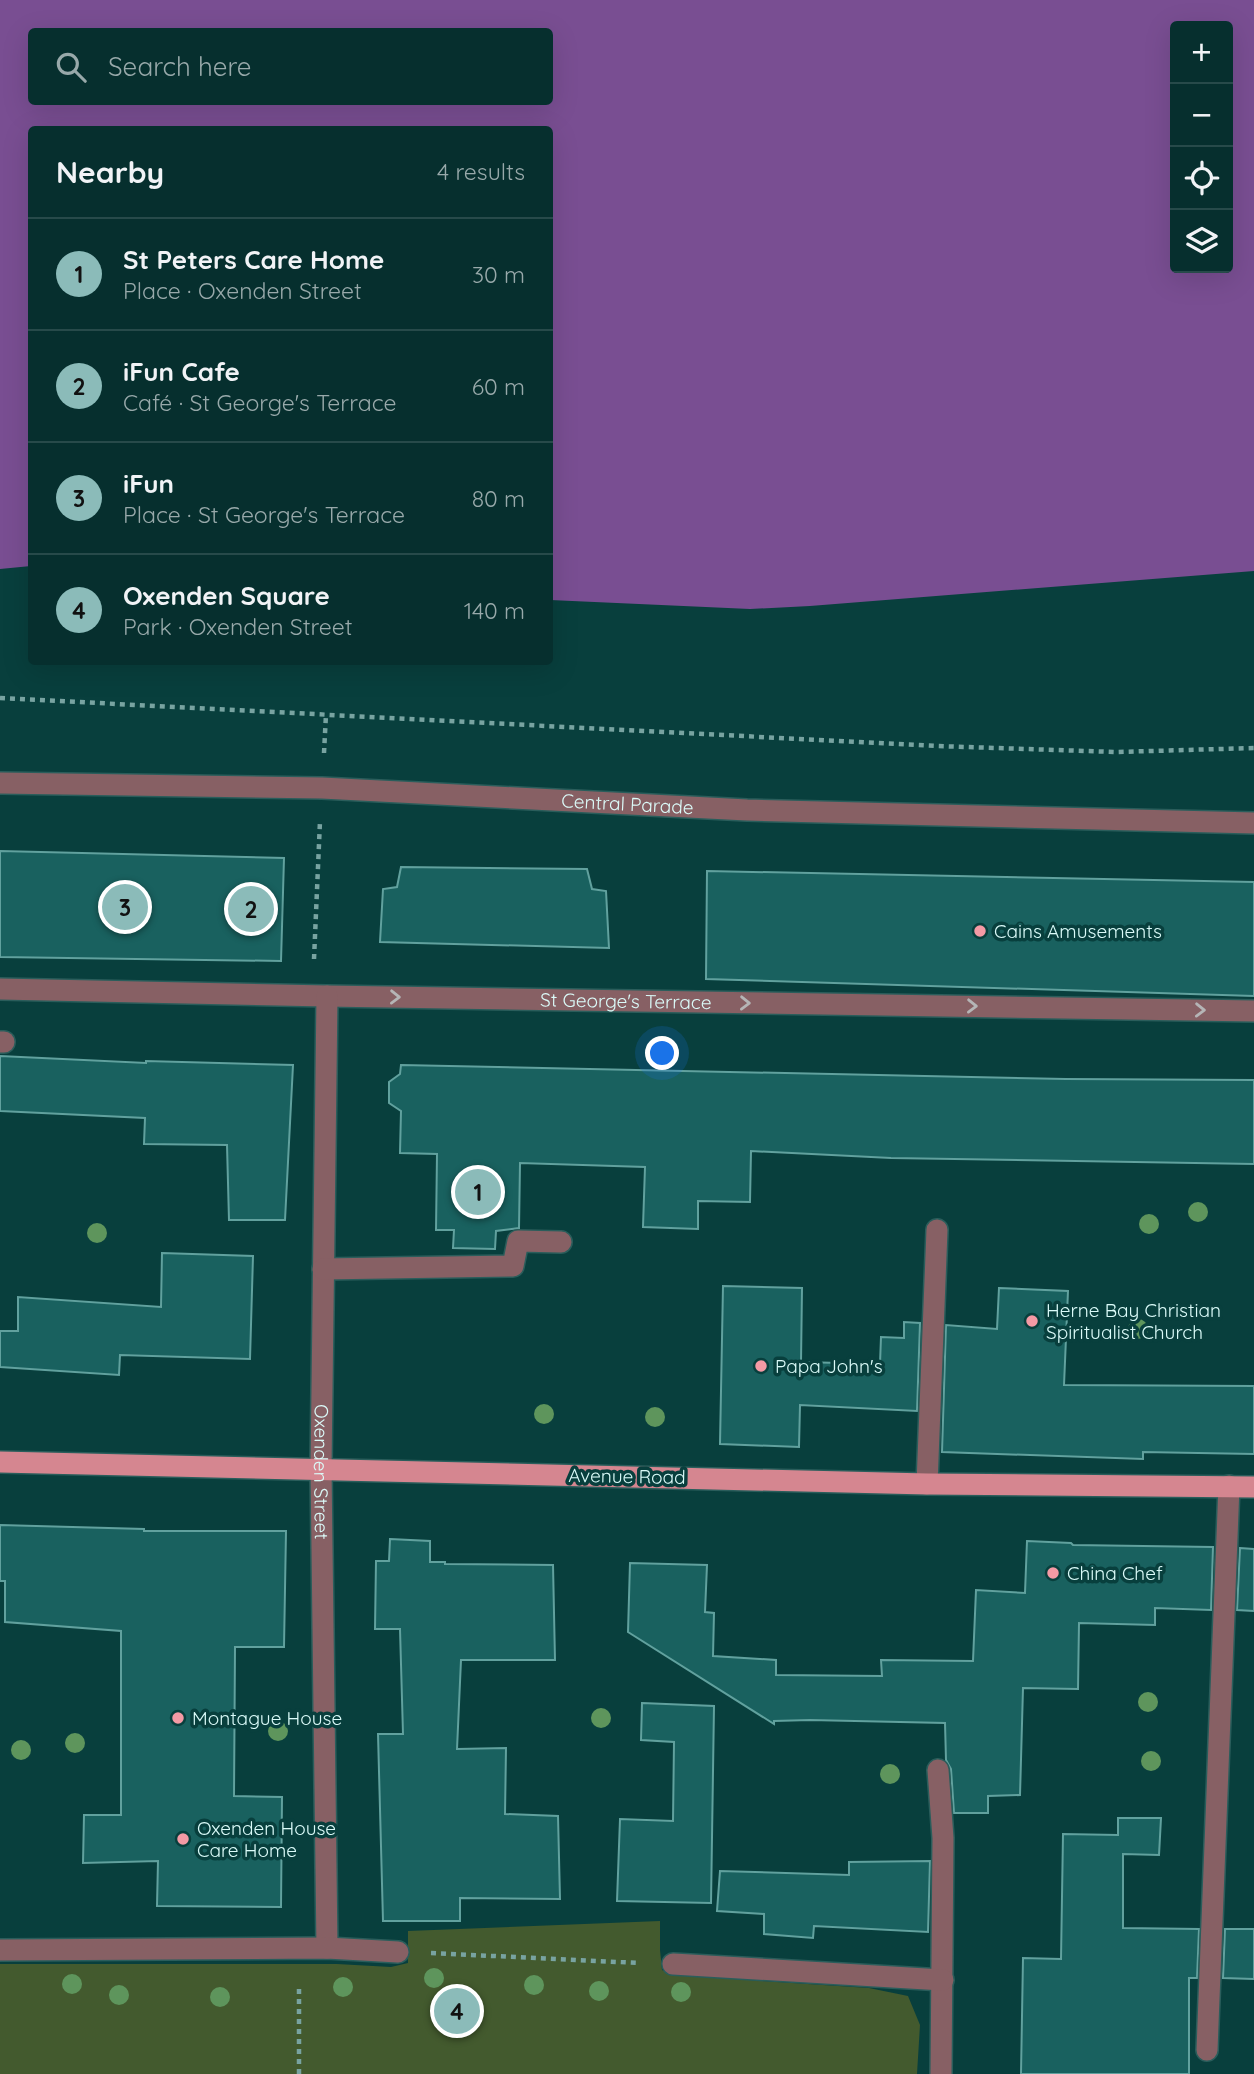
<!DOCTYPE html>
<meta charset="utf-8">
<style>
:root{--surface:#062f2e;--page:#143b3a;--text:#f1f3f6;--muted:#98a9aa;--line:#274a4a;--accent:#8bbbb9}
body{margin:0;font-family:Quicksand,sans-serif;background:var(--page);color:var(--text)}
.controls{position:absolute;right:21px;top:21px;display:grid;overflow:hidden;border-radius:7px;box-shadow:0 7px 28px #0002}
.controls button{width:63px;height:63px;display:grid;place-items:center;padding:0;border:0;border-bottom:2px solid var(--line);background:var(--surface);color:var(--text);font:35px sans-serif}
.you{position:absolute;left:663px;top:1054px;width:24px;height:24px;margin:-18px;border:5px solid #fff;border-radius:50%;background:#1a73e8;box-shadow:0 0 0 10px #1a73e833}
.badge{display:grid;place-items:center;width:46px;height:46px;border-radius:50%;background:var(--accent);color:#111;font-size:23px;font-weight:700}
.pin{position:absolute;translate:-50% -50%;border:4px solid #fff;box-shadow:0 2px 7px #0006}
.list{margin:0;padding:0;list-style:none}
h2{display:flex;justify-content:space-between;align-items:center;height:91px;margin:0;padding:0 28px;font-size:30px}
h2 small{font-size:23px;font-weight:400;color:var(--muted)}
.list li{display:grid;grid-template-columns:46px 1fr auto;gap:21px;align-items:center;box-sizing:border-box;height:112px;padding:0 28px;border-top:2px solid var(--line)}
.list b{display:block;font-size:26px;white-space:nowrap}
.list p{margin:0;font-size:23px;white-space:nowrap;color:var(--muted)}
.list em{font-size:23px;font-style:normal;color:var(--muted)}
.icon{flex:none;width:38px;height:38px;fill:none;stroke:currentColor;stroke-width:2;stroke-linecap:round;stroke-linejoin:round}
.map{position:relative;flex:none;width:1254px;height:2074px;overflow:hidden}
.search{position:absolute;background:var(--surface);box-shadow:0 7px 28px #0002;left:28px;top:28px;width:525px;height:77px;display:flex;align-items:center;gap:18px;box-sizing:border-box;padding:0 24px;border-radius:7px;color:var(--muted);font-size:26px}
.panel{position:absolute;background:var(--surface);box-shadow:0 7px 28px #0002;left:28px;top:126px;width:525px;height:539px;border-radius:7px}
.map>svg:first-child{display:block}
.green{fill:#435a2e}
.water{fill:#794e92;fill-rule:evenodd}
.building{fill:#19615f;stroke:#61a19e;stroke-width:2}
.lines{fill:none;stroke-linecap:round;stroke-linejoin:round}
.minor-casing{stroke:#2a5d5b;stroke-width:24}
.major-casing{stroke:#2a5d5b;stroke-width:24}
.path{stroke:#78a3a1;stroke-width:4.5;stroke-dasharray:5 5;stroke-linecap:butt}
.minor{stroke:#876064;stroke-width:21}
.major{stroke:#d58690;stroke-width:21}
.tree{fill:#5e955c}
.oneway{stroke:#b5b5b6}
.poi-dot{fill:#f49aa5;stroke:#083f3d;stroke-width:2.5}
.labels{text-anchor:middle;stroke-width:7;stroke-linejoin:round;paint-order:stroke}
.street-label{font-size:19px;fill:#dbfbf9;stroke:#083f3d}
.poi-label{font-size:19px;fill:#dbfbf9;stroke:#083f3d;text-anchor:start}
</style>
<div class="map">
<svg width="1254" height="2074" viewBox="0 0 1254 2074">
<rect width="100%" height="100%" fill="#083f3d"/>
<!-- green -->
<polygon class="green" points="660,1921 660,1950 662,1970 672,1975 869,1988 908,1996 920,2025 917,2074 0,2074 0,1964 337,1964 391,1967 408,1963 408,1931"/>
<!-- water -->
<path class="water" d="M0 0H1254V571L810 606 750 609 550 600V130H32L31 566 0 569ZM1175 26H1228V268H1175ZM32 32H550V102H32Z"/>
<!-- building -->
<g class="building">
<polygon points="0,851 284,858 281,961 0,957"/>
<polygon points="401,867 587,869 592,889 606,891 609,948 380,942 383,889 397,887"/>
<polygon points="707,871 1254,882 1254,996 706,979"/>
<polygon points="0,1056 146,1063 146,1061 293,1065 285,1220 229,1220 227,1145 144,1144 145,1118 0,1111"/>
<polygon points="401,1065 1066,1079 1254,1080 1254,1164 891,1158 751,1151 750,1202 698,1201 698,1229 643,1227 645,1167 520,1163 519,1228 496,1231 495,1249 453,1248 454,1230 436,1230 437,1154 400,1153 401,1111 389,1103 389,1082 400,1074"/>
<polygon points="162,1253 253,1256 250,1359 120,1355 119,1375 0,1367 0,1331 18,1331 18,1297 161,1307"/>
<polygon points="723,1286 802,1288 801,1362 880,1364 881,1337 904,1338 904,1322 920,1323 917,1411 800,1405 799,1447 720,1444"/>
<polygon points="999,1288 1068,1291 1064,1385 1254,1386 1254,1454 1143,1452 1143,1459 942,1452 946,1325 997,1329"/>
<polygon points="0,1525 144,1529 144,1531 286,1531 284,1647 235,1647 234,1796 282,1797 281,1907 157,1906 158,1861 83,1863 84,1815 121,1815 121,1631 5,1622 5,1581 0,1581"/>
<polygon points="390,1539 430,1541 430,1562 445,1562 445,1564 553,1565 555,1660 461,1660 457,1749 506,1748 505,1814 558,1816 560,1899 460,1898 460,1921 383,1921 378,1734 403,1734 400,1629 375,1629 376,1561 389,1561"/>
<polygon points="1027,1541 1071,1543 1073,1545 1213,1547 1211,1610 1155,1608 1155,1625 1079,1623 1078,1689 1023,1688 1020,1795 988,1796 988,1813 954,1813 951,1769 946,1760 945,1723 810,1720 774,1721 774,1724 628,1632 630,1563 707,1565 705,1612 714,1613 713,1656 776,1660 776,1675 882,1676 881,1660 973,1661 976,1590 1025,1593"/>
<polygon points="1240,1548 1254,1549 1254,1611 1237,1610"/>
<polygon points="642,1703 714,1706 711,1903 617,1901 620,1819 673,1821 674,1742 641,1740"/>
<polygon points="1118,1818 1161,1818 1159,1855 1123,1854 1123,1928 1199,1929 1197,1978 1189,1978 1189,2074 1021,2074 1023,1958 1061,1959 1063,1834 1118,1835"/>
<polygon points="930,1861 928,1932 814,1926 813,1938 764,1934 764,1914 717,1911 720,1871 849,1875 849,1862"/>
<polygon points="1225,1929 1254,1929 1254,1979 1223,1978"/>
</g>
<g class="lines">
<!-- minor casing -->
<g class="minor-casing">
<g id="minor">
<path id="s1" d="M0 783 322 788 747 810 1254 823"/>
<path id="s2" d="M0 989 327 996 1254 1011"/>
<path id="s3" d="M327 996 321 1468 327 1948"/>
<polyline points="0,1042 4,1042"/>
<polyline points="323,1269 513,1266 518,1241 561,1242"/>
<polyline points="927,1484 937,1230"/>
<polyline points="938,1770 943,1838 941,2074"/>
<polyline points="0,1950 327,1948 398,1952"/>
<polyline points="673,1964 943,1980"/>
<polyline points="1207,2050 1229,1486"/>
</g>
</g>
<!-- major casing -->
<g class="major-casing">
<polyline id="major" points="0,1462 927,1484 1254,1487"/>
</g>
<!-- path -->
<g class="path">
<polyline points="0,698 937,746 1117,752 1254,748"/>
<polyline points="324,753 326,714"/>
<polyline points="314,959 320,821"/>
<polyline points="431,1953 639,1963"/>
<polyline points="299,2074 299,1984"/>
</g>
<!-- minor -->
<use href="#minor" class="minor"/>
<!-- major -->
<use href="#major" class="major"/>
</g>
<!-- trees -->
<g class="tree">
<circle cx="1198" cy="1212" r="10"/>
<circle cx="1149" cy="1224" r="10"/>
<circle cx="97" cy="1233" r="10"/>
<circle cx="1138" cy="1329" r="10"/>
<circle cx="544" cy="1414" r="10"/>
<circle cx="655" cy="1417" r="10"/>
<circle cx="1148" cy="1702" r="10"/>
<circle cx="601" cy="1718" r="10"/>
<circle cx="278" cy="1731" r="10"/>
<circle cx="75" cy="1743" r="10"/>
<circle cx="21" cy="1750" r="10"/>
<circle cx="1151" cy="1761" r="10"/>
<circle cx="890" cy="1774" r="10"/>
<circle cx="434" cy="1978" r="10"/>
<circle cx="72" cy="1984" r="10"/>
<circle cx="534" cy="1985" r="10"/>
<circle cx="343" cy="1987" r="10"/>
<circle cx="599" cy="1991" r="10"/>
<circle cx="681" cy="1992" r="10"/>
<circle cx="119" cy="1995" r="10"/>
<circle cx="220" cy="1997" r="10"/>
</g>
<!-- one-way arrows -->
<defs><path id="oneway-chevron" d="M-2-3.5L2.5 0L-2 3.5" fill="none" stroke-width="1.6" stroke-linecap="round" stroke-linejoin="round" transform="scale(1.75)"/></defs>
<g class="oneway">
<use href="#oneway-chevron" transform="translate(395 997) rotate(1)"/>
<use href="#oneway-chevron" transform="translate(745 1003) rotate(1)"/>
<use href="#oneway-chevron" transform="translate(972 1006) rotate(1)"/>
<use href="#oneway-chevron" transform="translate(1200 1010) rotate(1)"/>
</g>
<!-- markers -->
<g class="poi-dot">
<circle cx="980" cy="931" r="7"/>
<circle cx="1032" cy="1321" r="7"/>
<circle cx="761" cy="1366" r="7"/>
<circle cx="1053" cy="1573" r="7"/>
<circle cx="178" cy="1718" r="7"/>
<circle cx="183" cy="1839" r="7"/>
</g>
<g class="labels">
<!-- street labels -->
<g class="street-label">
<text dy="7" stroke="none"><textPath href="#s1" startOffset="628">Central Parade</textPath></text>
<text dy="7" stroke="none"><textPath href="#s2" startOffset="626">St George's Terrace</textPath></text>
<text dy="7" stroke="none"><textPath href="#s3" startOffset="476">Oxenden Street</textPath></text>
<text transform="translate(627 1476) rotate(1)" y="7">Avenue Road</text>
</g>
<!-- poi labels -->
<g class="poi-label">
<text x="994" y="938">Cains Amusements</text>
<text x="1046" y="1317">Herne Bay Christian<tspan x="1046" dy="22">Spiritualist Church</tspan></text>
<text x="775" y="1373">Papa John's</text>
<text x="1067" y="1580">China Chef</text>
<text x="192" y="1725">Montague House</text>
<text x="197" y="1835">Oxenden House<tspan x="197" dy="22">Care Home</tspan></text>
</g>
</g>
</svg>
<div class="controls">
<button>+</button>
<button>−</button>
<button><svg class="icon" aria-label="locate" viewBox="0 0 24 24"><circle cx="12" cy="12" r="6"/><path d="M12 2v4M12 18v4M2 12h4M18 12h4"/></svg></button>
<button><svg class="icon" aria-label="layers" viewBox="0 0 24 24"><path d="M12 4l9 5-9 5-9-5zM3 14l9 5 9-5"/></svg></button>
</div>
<div class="you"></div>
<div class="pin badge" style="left:478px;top:1192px">1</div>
<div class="pin badge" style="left:251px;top:909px">2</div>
<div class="pin badge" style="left:125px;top:907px">3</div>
<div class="pin badge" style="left:457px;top:2011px">4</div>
<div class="search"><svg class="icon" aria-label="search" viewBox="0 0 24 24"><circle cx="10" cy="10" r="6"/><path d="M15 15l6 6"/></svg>Search here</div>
<section class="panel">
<h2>Nearby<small>4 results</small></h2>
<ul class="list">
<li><span class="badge">1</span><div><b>St Peters Care Home</b><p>Place · Oxenden Street</p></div><em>30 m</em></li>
<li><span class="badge">2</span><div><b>iFun Cafe</b><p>Café · St George's Terrace</p></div><em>60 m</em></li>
<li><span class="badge">3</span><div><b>iFun</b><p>Place · St George's Terrace</p></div><em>80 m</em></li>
<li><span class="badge">4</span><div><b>Oxenden Square</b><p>Park · Oxenden Street</p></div><em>140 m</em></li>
</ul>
</section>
</div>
